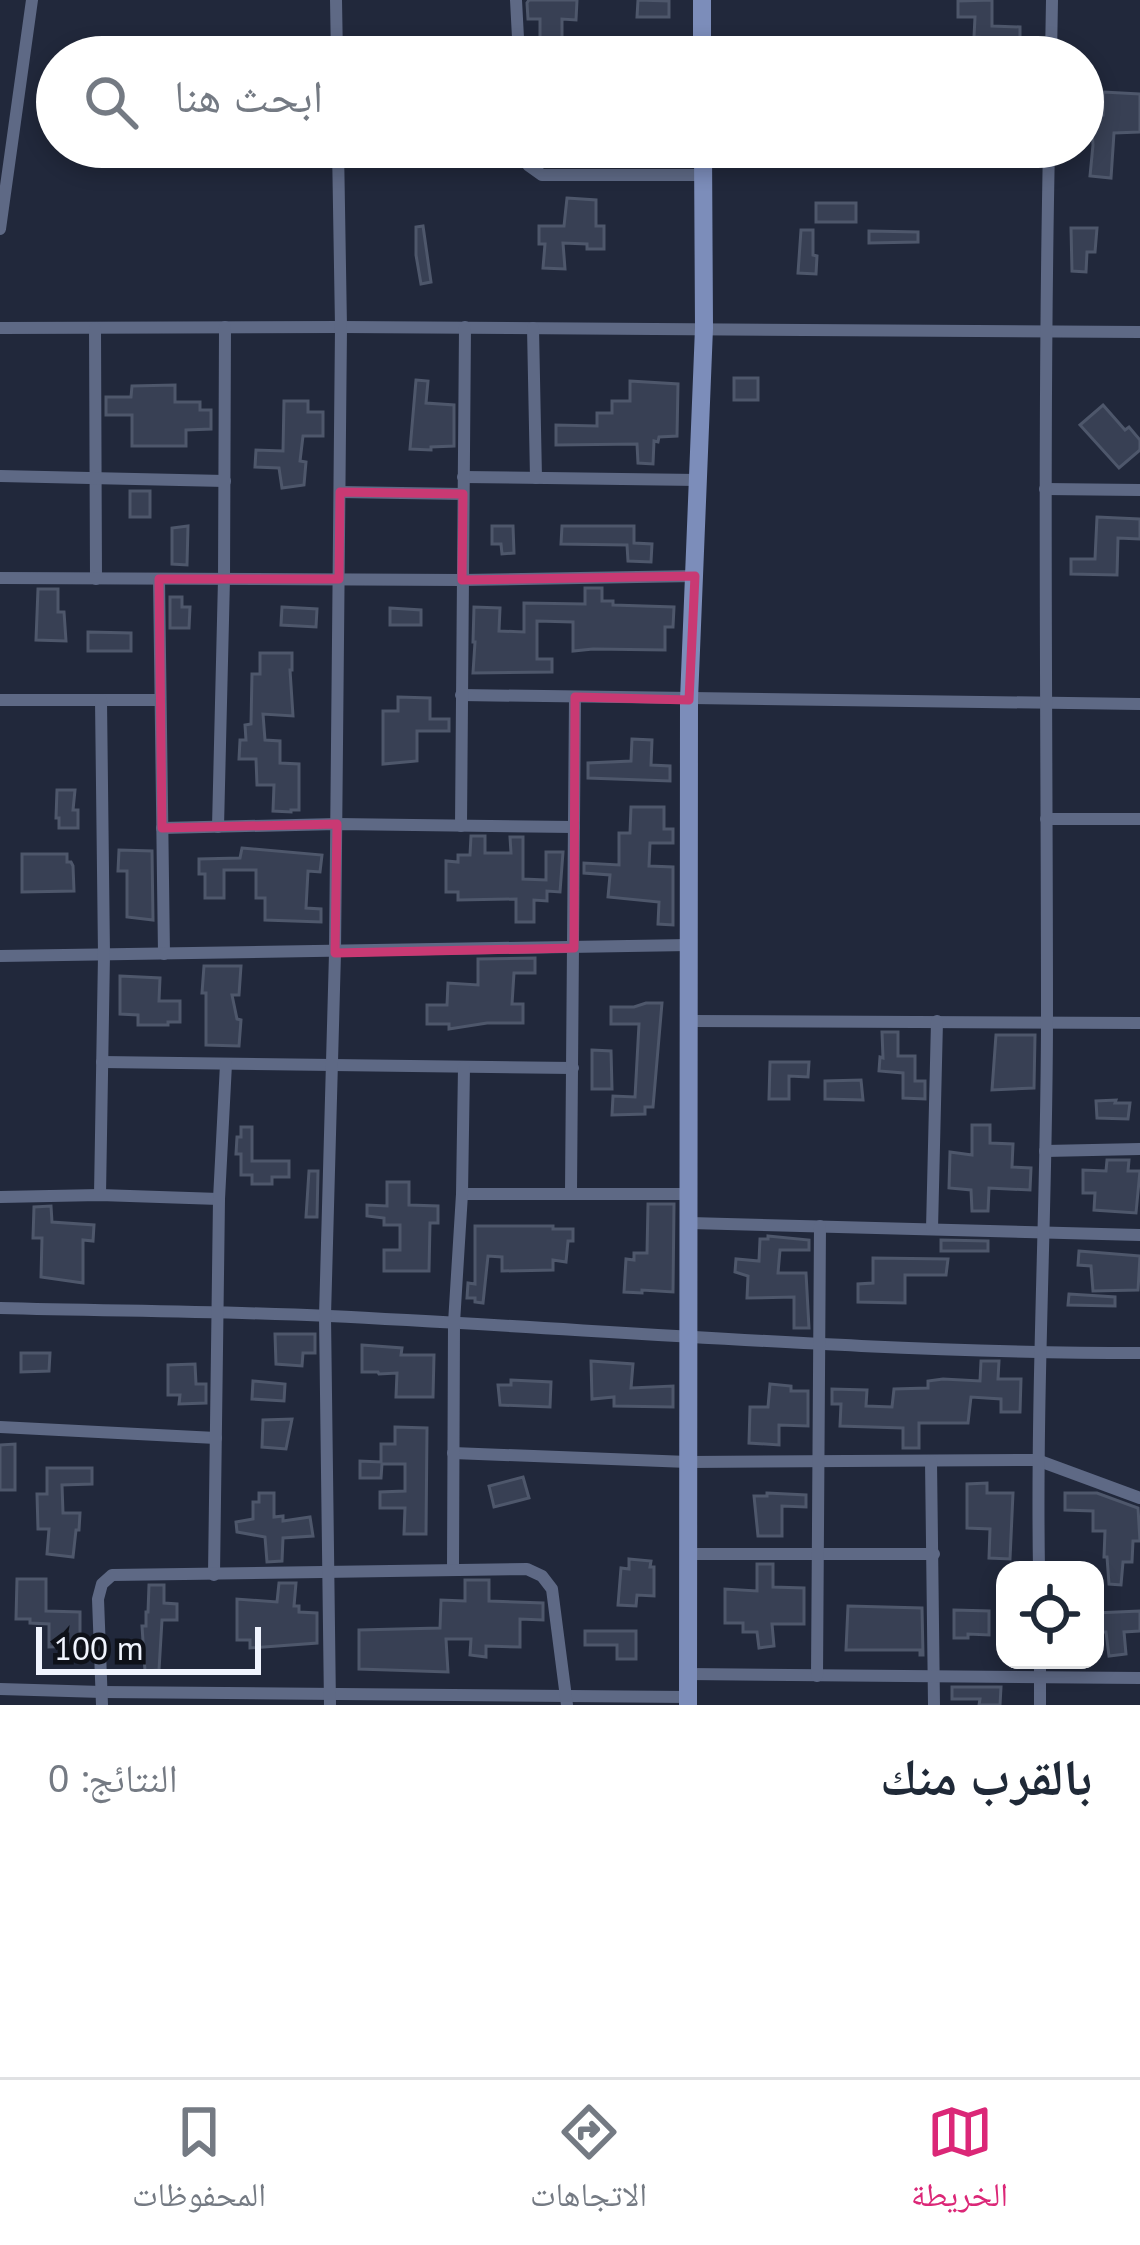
<!DOCTYPE html>
<html lang="ar">
<meta charset="utf-8">
<style>
:root{--surface:#fff;--page:#f6f6f7;--text:#1f2937;--muted:#747a83;--line:#e0e1e3;--accent:#db2777}
body{margin:0;font-family:"PT Sans","Noto Naskh Arabic",sans-serif;background:var(--page);color:var(--text);direction:rtl}
.controls{position:absolute;right:36px;bottom:36px;display:grid;overflow:hidden;border-radius:24px;box-shadow:0 6px 18px #0003}
.controls button{width:108px;height:108px;display:grid;place-items:center;padding:0;border:0;border-bottom:3px solid var(--line);background:var(--surface);color:var(--text);font:60px sans-serif}
.scale{position:absolute;left:36px;bottom:30px;width:225px;box-sizing:border-box;padding-left:12px;border:6px solid #f0f4fe;border-top:0;font-size:33px;line-height:42px;white-space:nowrap;color:#f0f4fe;-webkit-text-stroke:9px #0e1119;paint-order:stroke}
.list{margin:0;padding:0;list-style:none}
h2{display:flex;justify-content:space-between;align-items:center;height:156px;margin:0;padding:0 48px;font-size:51px}
h2 small{font-size:39px;font-weight:400;color:var(--muted)}
.icon{flex:none;width:66px;height:66px;fill:none;stroke:currentColor;stroke-width:2;stroke-linecap:round;stroke-linejoin:round}
.map{position:relative;flex:none;width:1140px;height:1705px;overflow:hidden;direction:ltr}
.search{position:absolute;background:var(--surface);box-shadow:0 6px 18px #0003;left:36px;right:36px;top:36px;height:132px;display:flex;align-items:center;gap:30px;box-sizing:border-box;padding:0 42px;border-radius:66px;color:var(--muted);font-size:45px}
.sheet{height:372px;background:var(--surface)}
nav{display:flex;justify-content:space-around;align-items:center;box-sizing:border-box;height:168px;border-top:3px solid var(--line);background:var(--surface);font-size:33px;color:var(--muted)}
nav a{display:grid;justify-items:center;gap:6px}
nav .on{color:var(--accent)}
.map>svg:first-child{display:block}
.building{fill:#384054;stroke:#4e576b;stroke-width:3}
.lines{fill:none;stroke-linecap:round;stroke-linejoin:round}
.street{stroke:#5e6985;stroke-width:12}
.secondary{stroke:#7c8dba;stroke-width:18}
.marked{fill:none;stroke:#c93973;stroke-width:9;stroke-linejoin:round}
</style>
<div class="map">
<svg width="1140" height="1705" viewBox="0 0 1140 1705">
<rect width="100%" height="100%" fill="#21283b"/>
<!-- building -->
<g class="building">
<polygon points="529,0 577,0 576,20 562,19 562,47 540,47 540,19 528,19 527,3"/>
<polygon points="638,0 669,1 669,17 637,17"/>
<polygon points="992,0 992,26 1020,27 1020,45 1007,45 1007,57 988,57 989,38 974,37 975,17 958,17 958,1"/>
<polygon points="1103,92 1140,94 1140,132 1114,133 1111,178 1090,176 1093,145 1091,115 1103,115"/>
<polygon points="567,198 596,200 596,226 604,226 604,249 587,249 587,244 563,243 565,269 543,268 545,244 539,244 539,226 564,226"/>
<rect x="816" y="203" width="40" height="19"/>
<polygon points="423,226 431,282 421,284 416,255 416,227"/>
<polygon points="1071,228 1097,228 1095,252 1087,252 1086,272 1072,271"/>
<polygon points="801,230 813,230 813,255 817,256 816,274 798,273"/>
<polygon points="869,231 918,232 918,242 869,243"/>
<rect x="734" y="378" width="24" height="22"/>
<polygon points="416,380 428,381 426,403 454,405 454,446 431,447 431,450 410,449"/>
<polygon points="630,381 678,384 677,436 659,437 658,442 654,441 653,464 638,463 637,444 556,445 556,425 597,426 597,413 612,413 612,401 630,401"/>
<polygon points="175,385 175,402 200,402 200,410 211,410 211,429 186,430 186,446 132,446 132,415 106,415 106,397 131,397 132,386"/>
<polygon points="284,401 308,401 308,412 323,412 323,436 303,436 300,461 306,462 304,485 282,488 279,468 255,467 256,450 283,451"/>
<polygon points="1103,405 1125,430 1129,427 1140,440 1140,450 1119,468 1080,425"/>
<rect x="130" y="491" width="20" height="26"/>
<polygon points="1097,517 1140,519 1140,539 1118,538 1117,575 1071,574 1071,559 1095,559"/>
<polygon points="188,526 187,565 172,564 172,528"/>
<polygon points="492,526 513,526 514,553 502,554 501,544 492,544"/>
<polygon points="562,526 634,526 634,543 652,544 651,562 628,561 627,545 561,544"/>
<polygon points="585,588 602,588 602,601 613,601 613,605 674,607 673,627 665,627 665,650 593,649 573,651 573,622 537,621 537,659 552,659 552,672 473,673 475,642 473,642 474,607 500,608 499,631 524,632 524,603 585,604"/>
<polygon points="38,589 58,589 58,612 64,612 66,641 36,640"/>
<polygon points="170,597 182,597 182,607 190,607 189,628 170,628"/>
<polygon points="282,607 317,609 316,627 281,625"/>
<polygon points="390,608 421,610 421,625 390,625"/>
<polygon points="88,632 131,633 131,651 88,651"/>
<polygon points="260,653 292,653 292,670 290,670 293,716 263,714 265,740 280,741 280,763 299,764 299,810 291,810 291,812 273,811 274,785 257,785 256,759 239,759 240,740 246,740 245,725 251,724 252,674 260,674"/>
<polygon points="398,697 430,698 430,719 449,719 449,731 417,731 417,761 383,764 383,711 398,711"/>
<polygon points="632,739 652,740 651,765 670,766 670,781 588,778 588,763 631,761"/>
<polygon points="57,790 75,790 73,810 78,810 78,828 59,828 59,818 56,818"/>
<polygon points="631,807 664,807 664,829 673,829 673,843 650,843 649,866 673,867 673,925 658,924 659,902 608,897 610,875 584,873 584,863 619,865 619,833 630,833"/>
<polygon points="471,836 485,836 485,853 511,853 510,837 523,837 523,879 546,880 546,852 563,852 560,892 547,891 547,901 534,900 534,922 516,922 516,899 458,900 458,892 446,892 446,861 458,862 458,855 470,855"/>
<polygon points="242,848 322,855 320,872 308,871 306,908 321,909 321,922 265,920 265,898 256,898 256,870 224,870 224,898 205,898 205,874 199,874 199,859 240,858"/>
<polygon points="119,850 152,851 153,920 127,917 127,871 118,871"/>
<polygon points="22,854 67,854 67,862 71,862 73,866 74,891 22,892"/>
<polygon points="535,958 535,973 514,973 512,1004 523,1004 523,1023 487,1023 449,1029 449,1024 427,1024 427,1005 447,1005 448,983 478,985 478,959"/>
<polygon points="204,966 241,966 239,995 232,995 237,1019 241,1020 239,1046 206,1045 206,993 202,993"/>
<polygon points="120,976 160,978 159,1001 180,1001 180,1022 168,1022 168,1025 138,1025 138,1015 120,1014"/>
<polygon points="646,1003 662,1003 653,1107 645,1107 645,1114 612,1115 613,1096 635,1097 639,1024 611,1024 611,1007 634,1007"/>
<polygon points="882,1032 898,1032 898,1056 915,1056 915,1081 925,1081 925,1099 903,1098 903,1073 879,1071 880,1057 883,1058"/>
<polygon points="996,1035 1035,1035 1034,1088 992,1090"/>
<polygon points="592,1050 611,1051 612,1089 592,1089"/>
<polygon points="770,1062 809,1062 808,1077 789,1076 789,1099 769,1099"/>
<polygon points="861,1080 863,1100 825,1099 825,1081"/>
<polygon points="1116,1100 1115,1103 1130,1103 1128,1119 1097,1118 1096,1101"/>
<polygon points="972,1125 990,1125 990,1143 1013,1144 1012,1167 1031,1168 1030,1190 989,1188 988,1211 972,1211 971,1190 949,1188 950,1152 972,1155"/>
<polygon points="241,1127 252,1127 252,1161 289,1161 289,1177 272,1177 272,1184 252,1184 252,1175 241,1175 241,1154 236,1154 237,1137 241,1137"/>
<polygon points="1107,1160 1129,1160 1128,1171 1140,1171 1136,1213 1094,1210 1095,1193 1083,1193 1083,1170 1106,1171"/>
<polygon points="309,1171 318,1171 317,1217 306,1217"/>
<polygon points="387,1182 409,1182 409,1205 438,1206 438,1223 430,1223 429,1271 384,1271 384,1250 400,1250 400,1225 384,1225 384,1218 367,1216 367,1205 387,1206"/>
<polygon points="648,1204 674,1204 673,1292 642,1290 642,1293 624,1292 626,1259 634,1260 634,1253 647,1253"/>
<polygon points="51,1206 52,1222 94,1225 93,1241 83,1240 83,1283 41,1277 42,1238 33,1238 34,1207"/>
<polygon points="475,1226 553,1226 553,1229 573,1229 573,1241 568,1241 566,1262 553,1260 553,1270 502,1271 502,1257 488,1256 483,1303 475,1302 475,1298 467,1298 468,1283 475,1284"/>
<polygon points="768,1236 809,1240 809,1250 780,1250 778,1273 806,1273 809,1328 794,1328 794,1297 747,1298 748,1276 735,1272 736,1259 759,1261 760,1239 768,1239"/>
<polygon points="941,1240 988,1241 988,1251 941,1251"/>
<polygon points="1079,1251 1140,1256 1138,1290 1093,1291 1091,1266 1078,1265"/>
<polygon points="873,1258 948,1259 946,1275 905,1275 905,1303 858,1302 858,1284 873,1283"/>
<polygon points="1069,1294 1115,1297 1115,1306 1068,1305"/>
<polygon points="275,1334 315,1334 315,1353 303,1353 302,1366 276,1364"/>
<polygon points="362,1345 402,1348 401,1355 434,1355 433,1397 396,1397 397,1373 379,1374 378,1372 362,1372"/>
<polygon points="21,1353 50,1353 49,1371 21,1372"/>
<polygon points="591,1361 633,1364 631,1388 673,1386 673,1407 614,1406 614,1397 592,1399"/>
<polygon points="981,1361 999,1361 998,1379 1021,1379 1020,1412 1001,1412 1001,1399 971,1397 968,1423 919,1423 919,1448 903,1448 903,1428 840,1426 841,1404 832,1404 832,1389 867,1390 866,1406 892,1407 894,1389 928,1388 928,1381 943,1379 980,1381"/>
<polygon points="195,1364 196,1384 206,1384 206,1403 179,1404 180,1395 168,1395 168,1365"/>
<polygon points="511,1380 551,1382 550,1407 500,1405 498,1385 511,1385"/>
<polygon points="253,1381 285,1384 284,1401 252,1399"/>
<polygon points="770,1384 791,1386 791,1391 808,1391 808,1426 779,1425 779,1445 749,1443 750,1407 768,1407"/>
<polygon points="292,1419 286,1449 262,1447 263,1420"/>
<polygon points="395,1427 427,1428 426,1534 404,1534 405,1508 380,1508 380,1492 405,1491 405,1464 382,1464 381,1478 360,1478 360,1461 381,1462 381,1444 395,1444"/>
<polygon points="15,1444 15,1490 0,1490 0,1445"/>
<polygon points="47,1468 92,1468 92,1484 62,1485 63,1513 80,1513 79,1530 76,1530 73,1557 47,1554 49,1529 38,1529 37,1494 47,1494"/>
<polygon points="523,1477 529,1498 494,1507 489,1486"/>
<polygon points="987,1483 987,1493 1013,1493 1010,1559 989,1558 990,1529 967,1528 967,1484"/>
<polygon points="259,1493 274,1493 274,1517 283,1516 283,1521 310,1517 313,1536 283,1538 282,1561 267,1562 265,1537 237,1532 236,1522 253,1519 253,1502 259,1502"/>
<polygon points="767,1493 806,1495 806,1507 782,1506 782,1536 758,1536 754,1496 767,1496"/>
<polygon points="1065,1493 1097,1493 1138,1508 1140,1541 1133,1541 1132,1562 1123,1562 1121,1585 1109,1584 1107,1557 1104,1557 1105,1531 1093,1531 1093,1511 1065,1510"/>
<polygon points="629,1559 651,1561 650,1567 654,1567 654,1596 637,1595 636,1606 618,1605 621,1568 629,1569"/>
<polygon points="757,1564 773,1564 773,1587 804,1588 804,1624 772,1624 774,1646 759,1648 757,1632 743,1632 743,1623 725,1623 725,1589 757,1591"/>
<polygon points="17,1579 46,1579 46,1611 80,1612 80,1646 49,1647 49,1624 30,1623 30,1619 16,1619"/>
<polygon points="465,1580 489,1580 489,1601 543,1603 543,1620 520,1619 520,1647 486,1646 486,1657 470,1655 471,1639 446,1639 448,1672 359,1669 359,1630 440,1628 441,1600 465,1601"/>
<polygon points="279,1583 296,1583 294,1606 299,1606 299,1612 317,1613 317,1643 250,1648 250,1640 237,1640 237,1599 277,1602"/>
<polygon points="149,1585 164,1585 164,1603 177,1604 177,1620 162,1620 159,1670 145,1671 142,1626 146,1626 146,1612 148,1612"/>
<polygon points="848,1606 922,1608 923,1655 920,1655 920,1650 846,1650"/>
<polygon points="954,1610 989,1611 989,1635 968,1634 968,1638 954,1638"/>
<polygon points="1140,1611 1140,1631 1124,1632 1126,1654 1109,1656 1106,1632 1095,1632 1095,1613"/>
<polygon points="585,1631 636,1631 636,1659 617,1659 617,1645 585,1645"/>
<polygon points="952,1687 1001,1687 1000,1705 979,1705 980,1699 952,1699"/>
</g>
<g class="lines">
<!-- street -->
<g class="street">
<polyline points="336,0 337,57"/>
<polyline points="516,0 519,57"/>
<polyline points="1051,57 1052,0"/>
<polyline points="523,147 528,165 542,175 703,175"/>
<polyline points="0,229 32,0"/>
<polyline points="0,328 341,327 1140,332"/>
<polyline points="95,328 96,579"/>
<polyline points="533,328 536,478"/>
<polyline points="0,476 225,481"/>
<polyline points="463,477 698,480"/>
<polyline points="1045,489 1140,490"/>
<polyline points="340,492 463,494"/>
<polyline points="0,578 462,580 695,576"/>
<polyline points="159,579 164,954"/>
<polyline points="461,695 1140,704"/>
<polyline points="0,700 160,700"/>
<polyline points="1046,819 1140,819"/>
<polyline points="461,826 465,327"/>
<polyline points="218,827 224,579 225,327"/>
<polyline points="162,828 337,824 574,827"/>
<polyline points="0,956 689,945"/>
<polyline points="689,1021 1140,1023"/>
<polyline points="102,1062 573,1068"/>
<polyline points="1045,1151 1140,1149"/>
<polyline points="571,1193 575,697"/>
<polyline points="462,1194 690,1194"/>
<polyline points="100,1195 104,955 101,700"/>
<polyline points="0,1197 100,1195 219,1199"/>
<polyline points="690,1223 1140,1235"/>
<polyline points="932,1229 937,1021"/>
<path d="M0 1308C109 1311 219 1311 329 1316 599 1329 869 1353 1140 1353"/>
<polyline points="0,1427 216,1438"/>
<polyline points="453,1453 688,1462 1037,1460 1140,1498"/>
<polyline points="931,1461 934,1705"/>
<polyline points="688,1554 934,1554"/>
<polyline points="453,1569 454,1323 462,1194 464,1067"/>
<path d="M1039 1570C1036 1386 1047 1202 1047 1017 1047 727 1043 437 1049 147"/>
<polyline points="214,1575 219,1199 226,1064"/>
<polyline points="1040,1660 1040,1705"/>
<polyline points="688,1674 1140,1678"/>
<polyline points="817,1676 820,1226"/>
<polyline points="0,1689 102,1692 688,1697"/>
<polyline points="102,1705 98,1599 102,1584 112,1575 527,1569 542,1576 552,1589 567,1705"/>
<polyline points="330,1705 325,1316 335,953 341,327 338,147"/>
</g>
<!-- secondary -->
<g class="secondary">
<polyline points="702,0 702,57"/>
<polyline points="688,1705 689,700 704,328 703,147"/>
</g>
</g>
<!-- marked area -->
<path class="marked" d="M340 492 463 494 462 580 695 576 689 700 575 697 574 948 335 953 337 824 162 828 159 579H339Z"/>
</svg>
<div class="controls">
<button><svg class="icon" aria-label="locate" viewBox="0 0 24 24"><circle cx="12" cy="12" r="6"/><path d="M12 2v4M12 18v4M2 12h4M18 12h4"/></svg></button>
</div>
<div class="scale">100 m</div>
<div class="search"><svg class="icon" aria-label="search" viewBox="0 0 24 24"><circle cx="10" cy="10" r="6"/><path d="M15 15l6 6"/></svg>ابحث هنا</div>
</div>
<section class="sheet">
<h2>بالقرب منك<small>النتائج: 0</small></h2>
<ul class="list">
</ul>
</section>
<nav>
<a class="on"><svg class="icon" aria-label="map" viewBox="0 0 24 24"><path d="M3 6l6-2 6 2 6-2v14l-6 2-6-2-6 2zM9 4v14M15 6v14"/></svg>الخريطة</a>
<a><svg class="icon" aria-label="directions" viewBox="0 0 24 24"><path d="M12 3l9 9-9 9-9-9zM9 14v-3h6M13 9l2 2-2 2"/></svg>الاتجاهات</a>
<a><svg class="icon" aria-label="saved" viewBox="0 0 24 24"><path d="M7 4h10v16l-5-4-5 4z"/></svg>المحفوظات</a>
</nav>
